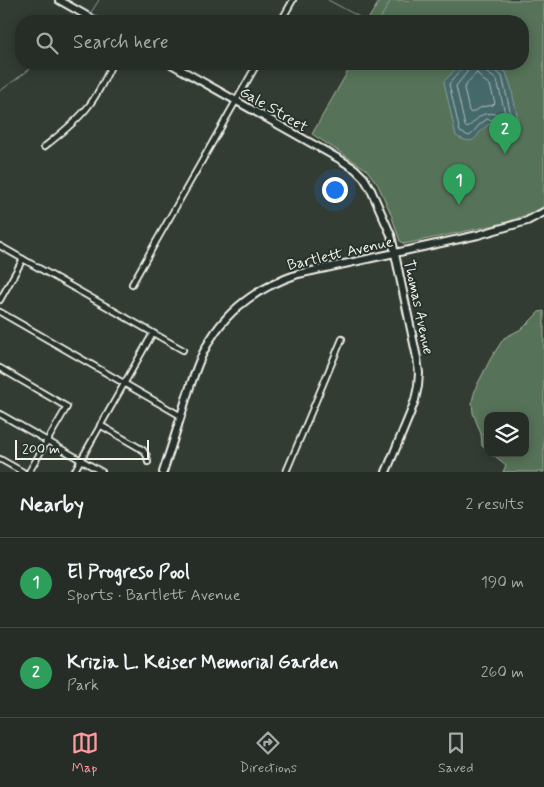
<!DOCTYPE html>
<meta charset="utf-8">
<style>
:root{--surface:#262d26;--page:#2e352e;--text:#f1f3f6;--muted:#a4a8a7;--line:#424943;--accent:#ff9aa2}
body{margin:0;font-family:Mynerve,sans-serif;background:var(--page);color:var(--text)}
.controls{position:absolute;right:15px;bottom:15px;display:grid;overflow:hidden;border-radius:10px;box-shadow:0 2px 12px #0003}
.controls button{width:45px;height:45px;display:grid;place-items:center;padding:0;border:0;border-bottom:1px solid var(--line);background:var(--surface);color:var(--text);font:25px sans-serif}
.scale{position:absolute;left:15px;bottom:12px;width:134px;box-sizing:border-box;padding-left:5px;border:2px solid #f4f1e8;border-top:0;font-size:14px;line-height:18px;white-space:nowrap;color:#f4f1e8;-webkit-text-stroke:4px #26332d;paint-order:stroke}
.you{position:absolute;left:334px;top:189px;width:18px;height:18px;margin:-12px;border:4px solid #fff;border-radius:50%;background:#1a73e8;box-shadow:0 0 0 8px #1a73e833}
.badge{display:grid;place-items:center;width:32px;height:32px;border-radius:50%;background:var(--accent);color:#fff;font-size:16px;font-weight:700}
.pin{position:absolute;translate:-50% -41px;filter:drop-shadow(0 1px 2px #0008)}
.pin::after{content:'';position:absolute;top:26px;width:18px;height:15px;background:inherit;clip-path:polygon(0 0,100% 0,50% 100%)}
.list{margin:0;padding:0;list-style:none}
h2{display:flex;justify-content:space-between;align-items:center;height:65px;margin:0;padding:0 20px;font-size:21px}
h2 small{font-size:16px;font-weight:400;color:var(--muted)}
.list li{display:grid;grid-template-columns:32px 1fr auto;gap:15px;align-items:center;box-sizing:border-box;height:90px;padding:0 20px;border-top:1px solid var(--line)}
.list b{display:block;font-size:19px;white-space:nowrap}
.list p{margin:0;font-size:16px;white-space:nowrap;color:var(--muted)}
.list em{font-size:16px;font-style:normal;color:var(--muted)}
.icon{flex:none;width:28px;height:28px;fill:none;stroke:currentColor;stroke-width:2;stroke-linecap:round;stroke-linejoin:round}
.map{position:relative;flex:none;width:544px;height:472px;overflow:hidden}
.search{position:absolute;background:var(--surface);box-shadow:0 2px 12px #0003;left:15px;right:15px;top:15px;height:55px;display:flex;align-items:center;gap:12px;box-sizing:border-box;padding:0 18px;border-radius:20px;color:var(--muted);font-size:19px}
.sheet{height:245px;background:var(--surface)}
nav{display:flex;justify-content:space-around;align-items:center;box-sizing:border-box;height:70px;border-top:1px solid var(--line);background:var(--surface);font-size:14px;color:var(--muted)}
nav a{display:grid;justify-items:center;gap:2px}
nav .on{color:var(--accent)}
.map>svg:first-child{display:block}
.green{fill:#567258;stroke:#a5b2a0}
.water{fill:#44676b;stroke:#8a9e9d}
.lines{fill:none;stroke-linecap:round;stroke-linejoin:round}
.shore{stroke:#aebab6;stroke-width:1}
.stream{stroke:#8a9e9d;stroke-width:1}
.street-casing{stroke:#f4f1e8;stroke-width:8}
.secondary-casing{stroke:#f4f1e8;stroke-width:10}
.street{stroke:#26332d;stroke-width:4.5}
.secondary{stroke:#26332d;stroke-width:6}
.labels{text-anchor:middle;stroke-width:4;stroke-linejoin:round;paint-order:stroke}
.street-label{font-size:15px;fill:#f4f1e8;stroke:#26332d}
</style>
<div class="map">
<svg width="544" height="472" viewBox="0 0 544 472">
<rect width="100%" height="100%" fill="#323c33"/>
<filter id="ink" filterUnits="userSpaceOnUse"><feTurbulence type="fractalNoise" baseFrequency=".02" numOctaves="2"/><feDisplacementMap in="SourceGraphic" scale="10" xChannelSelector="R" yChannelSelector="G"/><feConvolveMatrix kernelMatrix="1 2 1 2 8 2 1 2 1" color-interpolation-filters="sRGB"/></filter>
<g filter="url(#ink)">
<!-- green -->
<g class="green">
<polygon points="380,0 544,0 544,206 536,211 505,223 404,244 400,241 391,214 378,185 366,169 312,134 352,64 523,64 523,21 367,21"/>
<polygon points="544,311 544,472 503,472 506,465 491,453 525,453 525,416 488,416 488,450 482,446 481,434 473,413 472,401 476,387 491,358 504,338 523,328 539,312"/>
</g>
<!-- water -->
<path class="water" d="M461 64H491L506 72 511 87 518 120 514 126 509 128 489 124C473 135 478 148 456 136L444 82C446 78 448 78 451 74 455 70 455 68 461 64Z"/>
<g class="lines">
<!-- shore -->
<g class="shore">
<polyline points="463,64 462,68 449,84 460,132 469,136 471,135 479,125 487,119 508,123 512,119 502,76 492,69 490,64"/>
<path d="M469 64 467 72 456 86 465 126 467 128C483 115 479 111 502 115L505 113 497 80 487 73 484 64"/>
<path d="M477 73 483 80 490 85 495 103 493 105 482 107 471 113 469 111 464 88C468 83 472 76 477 73Z"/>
</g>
<!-- stream -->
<g class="stream">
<polyline points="328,0 367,21"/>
<polyline points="90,14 99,0"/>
<polyline points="379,21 391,0"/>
<polyline points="0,91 37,64"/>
</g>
<!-- street casing -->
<g class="street-casing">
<g id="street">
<polyline points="281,21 293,0"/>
<path d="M44 147C59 135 75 123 87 108 98 95 105 79 112 64"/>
<polyline points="0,246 183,350"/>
<polyline points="132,284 257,64"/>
<polyline points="0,300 23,259"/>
<polyline points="0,312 181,416"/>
<polyline points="0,368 67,407 29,472"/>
<polyline points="0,414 102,472"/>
<polyline points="100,425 143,450 147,456 148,462"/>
<polyline points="0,459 23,472"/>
<polyline points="74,472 153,333"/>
<polyline points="286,472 342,339"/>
</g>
</g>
<!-- secondary casing -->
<g class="secondary-casing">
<g id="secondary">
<polyline points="59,0 96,21"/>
<polyline points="171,64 341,160 355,169 364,178 371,190 391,235 417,358 419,373 418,386 415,400 410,414 386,472"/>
<path d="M163 472C171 448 179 423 186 399 190 387 194 374 199 362 218 316 251 290 298 274L478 235 527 221 544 212"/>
</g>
</g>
<!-- street -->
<use href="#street" class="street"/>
<!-- secondary -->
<use href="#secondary" class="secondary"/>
</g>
</g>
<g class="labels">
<!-- street labels -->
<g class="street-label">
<text transform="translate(274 109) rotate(30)" y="5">Gale Street</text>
<text transform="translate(340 253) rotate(-13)" y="5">Bartlett Avenue</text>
<text transform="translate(419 307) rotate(78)" y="5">Thomas Avenue</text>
</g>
</g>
</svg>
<div class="controls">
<button><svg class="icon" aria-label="layers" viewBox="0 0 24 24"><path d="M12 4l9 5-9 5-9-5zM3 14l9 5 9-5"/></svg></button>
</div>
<div class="scale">200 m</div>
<div class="you"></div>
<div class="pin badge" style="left:459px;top:205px;background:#2e9e5b">1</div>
<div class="pin badge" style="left:505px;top:154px;background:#2e9e5b">2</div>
<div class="search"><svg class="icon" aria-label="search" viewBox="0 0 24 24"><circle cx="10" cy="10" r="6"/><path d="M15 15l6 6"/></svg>Search here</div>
</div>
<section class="sheet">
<h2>Nearby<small>2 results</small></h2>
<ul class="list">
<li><span class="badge" style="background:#2e9e5b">1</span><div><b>El Progreso Pool</b><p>Sports · Bartlett Avenue</p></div><em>190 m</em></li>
<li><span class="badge" style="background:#2e9e5b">2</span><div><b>Krizia L. Keiser Memorial Garden</b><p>Park</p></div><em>260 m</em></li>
</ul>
</section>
<nav>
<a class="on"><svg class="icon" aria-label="map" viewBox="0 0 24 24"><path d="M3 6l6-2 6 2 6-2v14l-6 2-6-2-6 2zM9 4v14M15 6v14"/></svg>Map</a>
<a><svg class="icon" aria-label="directions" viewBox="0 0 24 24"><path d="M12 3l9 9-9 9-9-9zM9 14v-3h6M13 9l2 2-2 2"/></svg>Directions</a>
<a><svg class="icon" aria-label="saved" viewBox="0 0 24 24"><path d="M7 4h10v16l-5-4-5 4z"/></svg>Saved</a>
</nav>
